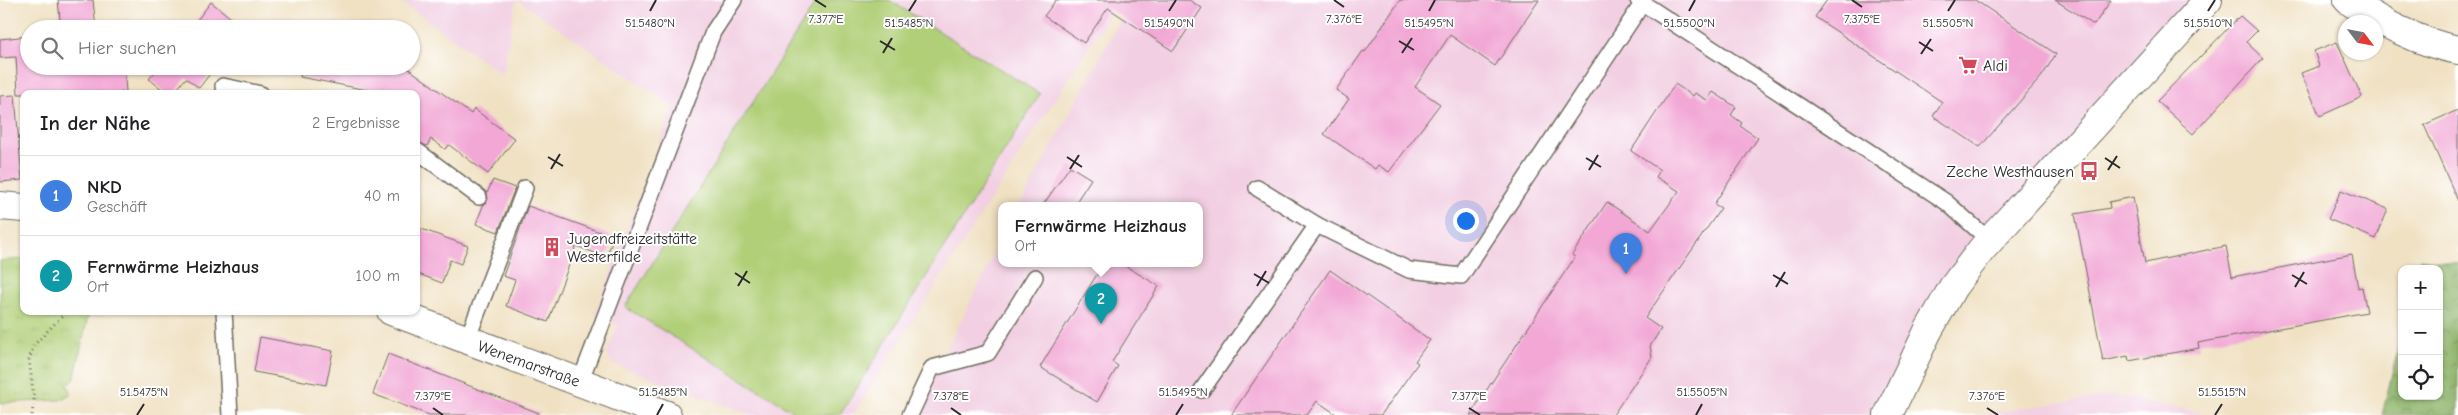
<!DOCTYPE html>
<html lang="de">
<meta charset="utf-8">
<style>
:root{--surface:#fff;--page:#f2f2f2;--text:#202124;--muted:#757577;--line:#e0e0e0;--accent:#111827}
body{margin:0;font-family:"Comic Neue",sans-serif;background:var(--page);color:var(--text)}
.controls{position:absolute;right:15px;bottom:15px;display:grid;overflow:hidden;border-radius:10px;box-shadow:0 1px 4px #0004}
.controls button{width:45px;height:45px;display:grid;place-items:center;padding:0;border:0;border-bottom:1px solid var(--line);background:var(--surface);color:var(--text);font:25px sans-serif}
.compass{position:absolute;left:2338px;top:15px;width:45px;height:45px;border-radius:50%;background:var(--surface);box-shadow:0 1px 4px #0004;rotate:122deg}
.you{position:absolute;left:1465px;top:220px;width:18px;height:18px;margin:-12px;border:4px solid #fff;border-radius:50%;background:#1a73e8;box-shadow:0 0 0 8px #1a73e833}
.badge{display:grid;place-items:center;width:32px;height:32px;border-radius:50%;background:var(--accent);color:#fff;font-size:16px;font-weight:700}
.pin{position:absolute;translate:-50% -41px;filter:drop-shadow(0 1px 2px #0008)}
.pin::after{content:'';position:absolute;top:26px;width:18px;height:15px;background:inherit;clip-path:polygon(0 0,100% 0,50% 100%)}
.popup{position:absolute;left:998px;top:202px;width:205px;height:65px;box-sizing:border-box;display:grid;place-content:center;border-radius:10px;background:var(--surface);filter:drop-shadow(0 1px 4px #0005);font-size:16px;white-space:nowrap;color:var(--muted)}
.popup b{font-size:19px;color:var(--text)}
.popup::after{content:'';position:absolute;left:50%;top:100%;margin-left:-10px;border:10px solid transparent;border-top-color:var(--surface)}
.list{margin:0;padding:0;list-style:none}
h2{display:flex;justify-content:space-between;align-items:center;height:65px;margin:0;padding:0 20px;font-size:21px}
h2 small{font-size:16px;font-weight:400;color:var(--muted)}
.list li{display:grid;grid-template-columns:32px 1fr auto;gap:15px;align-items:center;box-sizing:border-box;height:80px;padding:0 20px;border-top:1px solid var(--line)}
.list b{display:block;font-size:19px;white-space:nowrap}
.list p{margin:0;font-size:16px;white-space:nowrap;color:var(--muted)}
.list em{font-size:16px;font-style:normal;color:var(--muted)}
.icon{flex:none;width:28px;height:28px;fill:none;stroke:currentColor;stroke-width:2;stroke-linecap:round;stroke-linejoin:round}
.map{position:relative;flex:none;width:2458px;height:415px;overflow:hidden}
.search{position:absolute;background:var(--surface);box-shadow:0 1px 4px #0004;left:20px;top:20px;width:400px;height:55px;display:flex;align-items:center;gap:12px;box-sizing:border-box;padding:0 18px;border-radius:28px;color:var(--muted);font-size:19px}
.panel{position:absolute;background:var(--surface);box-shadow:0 1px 4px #0004;left:20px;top:90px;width:400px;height:225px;border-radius:10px}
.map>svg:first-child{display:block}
.built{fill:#f2cfe2}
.grass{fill:url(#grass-tufts);stroke:#6e7d51}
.forest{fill:url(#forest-crowns);stroke:#5c6e4a}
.pitch{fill:#b0cf77;stroke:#6e7d51}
.building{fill:#f2a7d5}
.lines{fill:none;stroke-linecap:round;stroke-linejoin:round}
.service-casing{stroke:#706b60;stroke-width:18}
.minor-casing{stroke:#706b60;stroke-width:30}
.tertiary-casing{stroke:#706b60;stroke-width:30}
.path{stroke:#706b60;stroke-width:3;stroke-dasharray:1 4;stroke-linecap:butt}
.service{stroke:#fff;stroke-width:15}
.minor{stroke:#fff;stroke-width:28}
.tertiary{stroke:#fff;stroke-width:28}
.ticks{fill:none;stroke:#2b2b2b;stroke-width:2}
.labels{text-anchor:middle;stroke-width:4;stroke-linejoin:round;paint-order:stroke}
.poi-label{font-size:16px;fill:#2b2b2b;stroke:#fff;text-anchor:start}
.street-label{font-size:16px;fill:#2b2b2b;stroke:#fff}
.ticks-label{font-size:12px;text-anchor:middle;fill:#2b2b2b;stroke:#fff;stroke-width:4;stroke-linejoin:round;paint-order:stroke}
</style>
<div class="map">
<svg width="2458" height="415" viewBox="0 0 2458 415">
<defs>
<pattern id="grass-tufts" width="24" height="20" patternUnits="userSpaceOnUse" patternTransform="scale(1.25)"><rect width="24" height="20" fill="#b0cf77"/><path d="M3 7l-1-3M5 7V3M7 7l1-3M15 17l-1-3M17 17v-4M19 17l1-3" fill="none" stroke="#98b267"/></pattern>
<pattern id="forest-crowns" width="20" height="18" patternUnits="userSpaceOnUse" patternTransform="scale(1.25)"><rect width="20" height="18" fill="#8cb268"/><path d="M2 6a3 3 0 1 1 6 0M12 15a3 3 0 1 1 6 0" fill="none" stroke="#739156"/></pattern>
</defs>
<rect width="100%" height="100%" fill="#fff"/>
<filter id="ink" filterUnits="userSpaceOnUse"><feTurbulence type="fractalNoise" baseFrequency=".02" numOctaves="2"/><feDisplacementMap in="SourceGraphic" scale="10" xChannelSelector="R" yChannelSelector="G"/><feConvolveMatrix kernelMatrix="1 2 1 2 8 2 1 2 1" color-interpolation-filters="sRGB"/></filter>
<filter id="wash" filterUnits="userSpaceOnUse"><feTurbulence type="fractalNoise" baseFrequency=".0096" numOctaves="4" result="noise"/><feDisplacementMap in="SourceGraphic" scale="20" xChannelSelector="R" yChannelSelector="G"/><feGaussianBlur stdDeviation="1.12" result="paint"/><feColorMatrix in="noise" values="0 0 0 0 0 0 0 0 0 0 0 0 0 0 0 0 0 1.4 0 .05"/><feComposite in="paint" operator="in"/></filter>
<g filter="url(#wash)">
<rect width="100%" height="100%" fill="#f0e1c3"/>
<!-- built -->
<g class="built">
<polygon points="399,0 516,0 503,75"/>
<polygon points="517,0 1119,0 853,415 751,415 611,363 607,354 618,325 595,315 673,106"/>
<polygon points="1133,0 2208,0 1989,240 1888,415 913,415 1002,239 1002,263 1200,263 1200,205 1020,205 1116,27"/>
<polygon points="2114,395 2213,415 1975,415 2002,411"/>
</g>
<!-- grass -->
<polygon class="grass" points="24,259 24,311 89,311 74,380 67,384 72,393 60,400 0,403 0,261"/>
<!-- forest -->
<polygon class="forest" points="2420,258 2458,264 2458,415 2382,415 2402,333 2402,396 2439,396 2439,269 2417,269"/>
<!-- pitch -->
<polygon class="pitch" points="817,0 889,0 1040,94 840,415 799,415 625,307"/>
<g id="blocks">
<!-- building -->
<g class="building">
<polygon points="58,0 93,0 96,29 61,29"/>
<polygon points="1056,0 1189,0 1202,8 1173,51 1108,8 1084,43 1044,16"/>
<polygon points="1400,0 1539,0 1495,66 1450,35 1415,87 1440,104 1389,172 1378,165 1375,169 1324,134 1349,99 1336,90 1363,51 1365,52"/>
<polygon points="1827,0 1975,0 2056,54 2042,76 1980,147 1933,116 1942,102 1815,17"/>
<polygon points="2055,0 2111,0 2094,25"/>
<polygon points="211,2 245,29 190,29"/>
<polygon points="2240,16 2257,31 2246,42 2263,58 2193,134 2157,101"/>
<polygon points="29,36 29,66 124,66 126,92 121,92 121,94 18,94 16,57 0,58 0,39"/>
<polygon points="2337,42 2362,97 2320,116 2301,73 2319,66 2314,51"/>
<polygon points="160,66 216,66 199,88 186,78 173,94 168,94 149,79"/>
<polygon points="301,66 405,66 471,114 474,109 515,139 488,174 449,145 445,149 431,139 427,146 416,141 416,94 388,94 300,77"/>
<polygon points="1675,84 1693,96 1695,93 1707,100 1713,92 1736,107 1731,115 1742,123 1740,126 1758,138 1714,204 1721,208 1645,318 1661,329 1650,346 1652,357 1613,415 1470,415 1575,257 1572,255 1607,202 1650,231 1679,191 1656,177 1660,170 1631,151"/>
<polygon points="15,95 22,180 0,182 0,96"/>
<polygon points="2458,110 2458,201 2424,125"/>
<polygon points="1070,166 1091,179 1074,205 1043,205"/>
<polygon points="493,180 515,188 498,232 476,224 483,206 488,199 487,193"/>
<polygon points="2341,190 2388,209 2376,239 2328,219"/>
<polygon points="2133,197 2145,263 2226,246 2232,277 2352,254 2358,288 2362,287 2367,312 2198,343 2199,348 2129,361 2128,356 2103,361 2075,214 2110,208 2109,202"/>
<polygon points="528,206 614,237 606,257 576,246 548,322 506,306 515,280 503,276"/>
<polygon points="416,227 468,246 461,264 450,260 442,283 416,273"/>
<polygon points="1104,263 1120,263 1159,286 1112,362 1118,366 1097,402 1040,367"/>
<polygon points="1330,270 1430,340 1415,361 1418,363 1381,415 1337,415 1317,401 1307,415 1231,415"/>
<polygon points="260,337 333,351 326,385 254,372"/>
<polygon points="388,354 539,413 539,415 429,415 373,394"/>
</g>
</g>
</g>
<g filter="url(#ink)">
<use href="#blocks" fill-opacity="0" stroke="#706b60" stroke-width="1"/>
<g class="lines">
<!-- service casing -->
<g class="service-casing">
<g id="service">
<polyline points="1638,0 1946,202 1989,240"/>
<polyline points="223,86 261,94"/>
<polyline points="416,150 479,197"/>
<polyline points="1317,225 1409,270 1461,276 1642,4"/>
<polyline points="224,311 230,415"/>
<polyline points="467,340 525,188"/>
<polyline points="580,382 713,32 734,0"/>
<polyline points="1202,390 1317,225 1257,188"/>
<polyline points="910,415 932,368 988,353 1035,277"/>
</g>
</g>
<!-- minor casing -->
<g class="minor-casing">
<g id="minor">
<path d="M2348 0C2379 22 2420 43 2458 50"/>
<polyline points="0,206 24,208"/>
<polyline points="391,311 667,415"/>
</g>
</g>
<!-- tertiary casing -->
<g class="tertiary-casing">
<polyline id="tertiary" points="1888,415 1928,331 1953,287 1982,249 2208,0"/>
</g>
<!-- path -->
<polyline class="path" points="32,415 34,400 29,359 34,345 67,311"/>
<!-- service -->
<use href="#service" class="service"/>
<!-- minor -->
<use href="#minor" class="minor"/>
<!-- tertiary -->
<use href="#tertiary" class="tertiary"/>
</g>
</g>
<!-- ticks -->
<path class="ticks" d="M815 0 826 7M1334 0 1344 7M1852 0 1862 7M650 11 656 0M909 11 916 0M1169 11 1176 0M1429 11 1435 0M1689 11 1695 0M1948 11 1955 0M2208 11 2215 0M880 41 895 50M1399 41 1414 50M1919 42 1933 51M883 53 892 38M1402 53 1412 38M1921 54 1931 39M548 157 563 166M1067 157 1082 167M1586 158 1601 167M2105 158 2120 168M551 169 560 154M1070 169 1079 155M1589 170 1598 155M2108 170 2117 156M735 273 750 283M1254 274 1269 283M1773 275 1788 284M2292 275 2307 284M738 286 747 271M1257 286 1266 271M1776 287 1785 272M2295 287 2304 272M433 408 443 415M951 408 961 415M1469 408 1480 415M1987 408 1998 415M137 415 144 404M657 415 663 404M1176 415 1183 404M1696 415 1702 404M2215 415 2222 404"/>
<!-- icons -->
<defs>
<g id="supermarket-bare" transform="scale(1.5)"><path d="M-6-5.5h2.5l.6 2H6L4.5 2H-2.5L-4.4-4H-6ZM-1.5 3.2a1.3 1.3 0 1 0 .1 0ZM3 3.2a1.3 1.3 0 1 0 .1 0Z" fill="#d1495b" stroke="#fff" stroke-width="2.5" paint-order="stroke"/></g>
<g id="bus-bare" transform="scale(1.5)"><path d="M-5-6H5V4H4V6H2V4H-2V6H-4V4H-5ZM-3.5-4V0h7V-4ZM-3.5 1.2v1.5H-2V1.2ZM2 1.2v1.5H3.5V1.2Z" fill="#d1495b" stroke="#fff" stroke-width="2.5" paint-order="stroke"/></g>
<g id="building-bare" transform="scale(1.5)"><path d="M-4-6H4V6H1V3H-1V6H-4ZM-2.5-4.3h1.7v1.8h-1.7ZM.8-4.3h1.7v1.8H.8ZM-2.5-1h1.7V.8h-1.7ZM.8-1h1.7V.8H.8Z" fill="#d1495b" stroke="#fff" stroke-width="2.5" paint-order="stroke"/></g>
</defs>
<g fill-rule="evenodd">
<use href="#supermarket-bare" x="1968" y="65"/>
<use href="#bus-bare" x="2089" y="171"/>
<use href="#building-bare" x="552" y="247"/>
</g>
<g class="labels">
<!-- poi labels -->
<g class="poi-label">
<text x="1983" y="71">Aldi</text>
<text x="2074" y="177" text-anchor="end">Zeche Westhausen</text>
<text x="567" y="244">Jugendfreizeitstätte<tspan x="567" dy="18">Westerfilde</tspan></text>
</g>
<!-- street labels -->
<g class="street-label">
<text transform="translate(529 363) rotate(20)" y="6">Wenemarstraße</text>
</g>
</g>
<g class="ticks-label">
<text x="826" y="23">7.377°E</text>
<text x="1344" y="23">7.376°E</text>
<text x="1862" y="23">7.375°E</text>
<text x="909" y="27">51.5485°N</text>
<text x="1689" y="27">51.5500°N</text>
<text x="1948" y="27">51.5505°N</text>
<text x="2208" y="27">51.5510°N</text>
<text x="650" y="27">51.5480°N</text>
<text x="1169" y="27">51.5490°N</text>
<text x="1429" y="27">51.5495°N</text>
<text x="144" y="396">51.5475°N</text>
<text x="663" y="396">51.5485°N</text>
<text x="1183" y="396">51.5495°N</text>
<text x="1702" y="396">51.5505°N</text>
<text x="2222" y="396">51.5515°N</text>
<text x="433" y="400">7.379°E</text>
<text x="951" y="400">7.378°E</text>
<text x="1469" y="400">7.377°E</text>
<text x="1987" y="400">7.376°E</text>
</g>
</svg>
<div class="controls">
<button>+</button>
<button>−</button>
<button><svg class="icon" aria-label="locate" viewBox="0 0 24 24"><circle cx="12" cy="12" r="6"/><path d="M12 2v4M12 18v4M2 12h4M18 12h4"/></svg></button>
</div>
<svg class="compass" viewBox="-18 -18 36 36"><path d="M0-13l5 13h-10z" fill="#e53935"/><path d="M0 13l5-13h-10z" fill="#757577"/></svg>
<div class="you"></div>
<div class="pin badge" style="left:1626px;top:274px;background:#3f7fe0">1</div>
<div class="pin badge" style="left:1101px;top:324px;background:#0f9aa8">2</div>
<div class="popup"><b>Fernwärme Heizhaus</b>Ort</div>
<div class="search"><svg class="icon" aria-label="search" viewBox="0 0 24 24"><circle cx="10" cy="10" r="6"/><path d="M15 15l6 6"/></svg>Hier suchen</div>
<section class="panel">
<h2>In der Nähe<small>2 Ergebnisse</small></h2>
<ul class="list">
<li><span class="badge" style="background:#3f7fe0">1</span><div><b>NKD</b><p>Geschäft</p></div><em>40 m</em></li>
<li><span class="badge" style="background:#0f9aa8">2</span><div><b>Fernwärme Heizhaus</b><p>Ort</p></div><em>100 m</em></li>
</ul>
</section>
</div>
